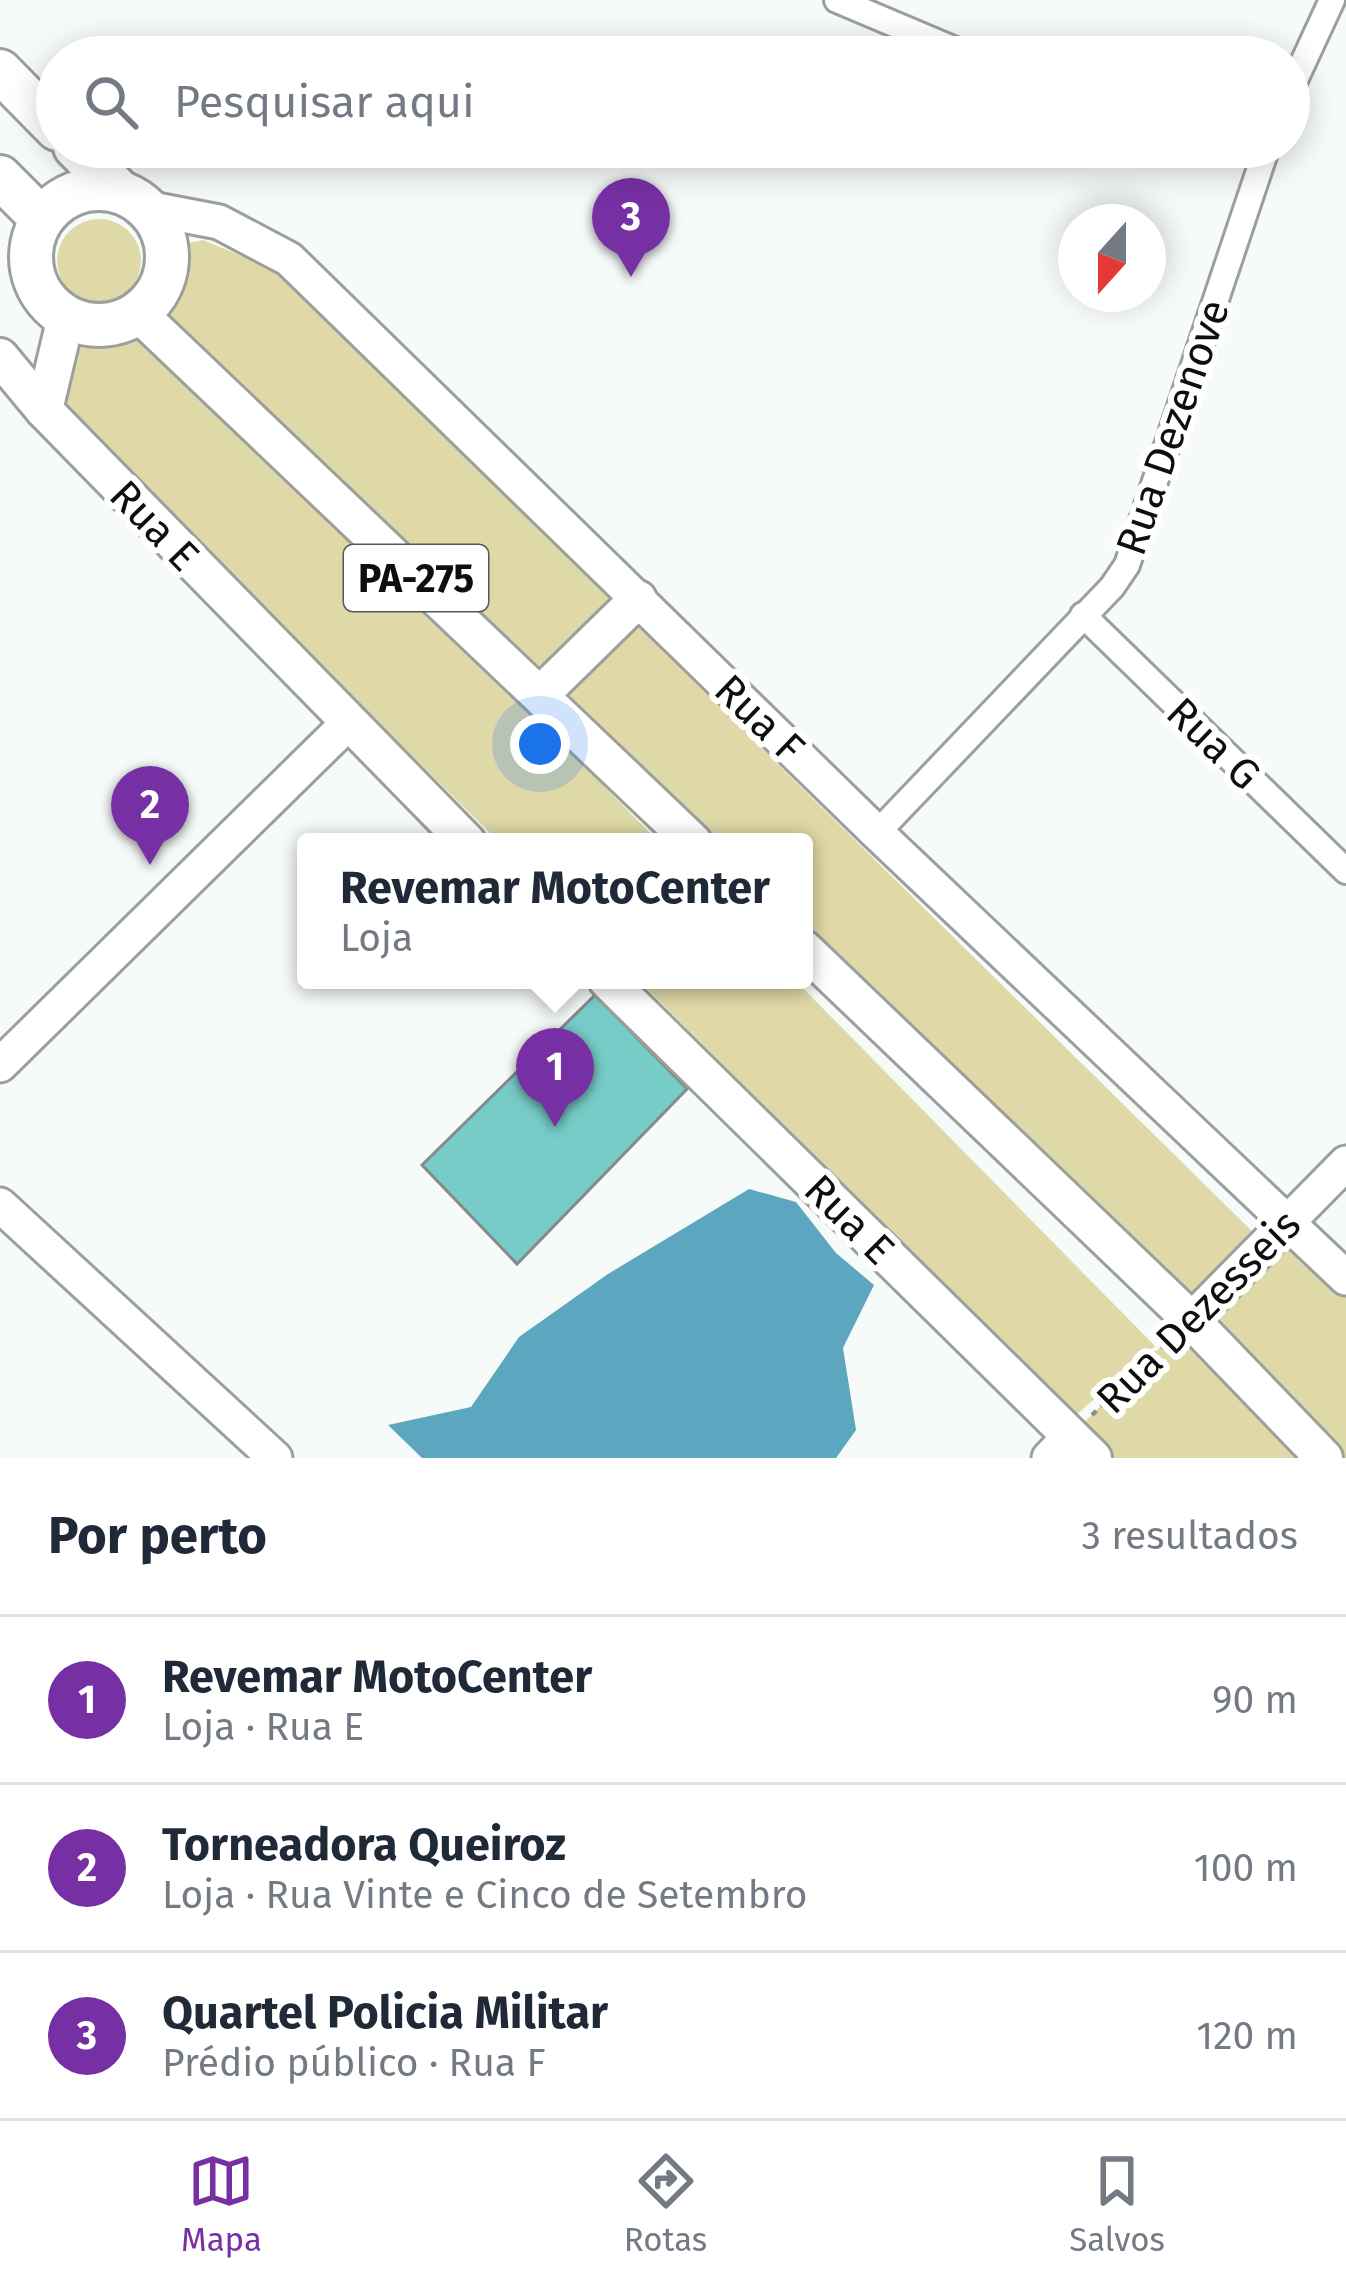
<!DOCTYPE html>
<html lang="pt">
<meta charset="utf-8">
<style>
:root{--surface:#fff;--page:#f6f6f7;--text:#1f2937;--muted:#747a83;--line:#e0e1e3;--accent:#7730a3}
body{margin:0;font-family:"Fira Sans",sans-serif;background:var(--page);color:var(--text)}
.compass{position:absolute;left:1058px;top:204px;width:108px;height:108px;border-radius:50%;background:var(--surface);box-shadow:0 6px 30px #0003;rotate:201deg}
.you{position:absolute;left:540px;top:744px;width:42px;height:42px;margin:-30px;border:9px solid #fff;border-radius:50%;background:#1a73e8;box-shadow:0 0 0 18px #1a73e833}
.badge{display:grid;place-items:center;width:78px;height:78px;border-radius:50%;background:var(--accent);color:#fff;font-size:39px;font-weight:700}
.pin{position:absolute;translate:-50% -99px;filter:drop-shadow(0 3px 6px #0008)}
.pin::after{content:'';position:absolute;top:63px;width:42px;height:36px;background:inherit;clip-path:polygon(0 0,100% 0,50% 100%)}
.popup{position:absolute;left:297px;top:833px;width:516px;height:156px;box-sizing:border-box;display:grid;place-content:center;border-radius:12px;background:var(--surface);filter:drop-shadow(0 3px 9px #0005);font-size:39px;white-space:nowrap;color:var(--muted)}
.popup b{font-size:45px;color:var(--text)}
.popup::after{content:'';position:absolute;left:50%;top:100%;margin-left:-24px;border:24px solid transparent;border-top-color:var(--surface)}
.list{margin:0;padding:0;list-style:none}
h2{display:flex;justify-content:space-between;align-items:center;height:156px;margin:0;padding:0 48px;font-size:51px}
h2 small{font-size:39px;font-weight:400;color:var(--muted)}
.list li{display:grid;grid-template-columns:78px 1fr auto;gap:36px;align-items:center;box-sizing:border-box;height:168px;padding:0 48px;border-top:3px solid var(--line)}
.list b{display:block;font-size:45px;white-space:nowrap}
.list p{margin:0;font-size:39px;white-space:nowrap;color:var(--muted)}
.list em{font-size:39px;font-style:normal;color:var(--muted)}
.icon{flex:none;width:66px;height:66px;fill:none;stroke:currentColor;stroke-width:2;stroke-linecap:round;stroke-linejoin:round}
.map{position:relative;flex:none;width:1346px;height:1458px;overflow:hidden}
.search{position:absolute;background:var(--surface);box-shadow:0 6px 30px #0003;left:36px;right:36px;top:36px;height:132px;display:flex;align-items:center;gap:30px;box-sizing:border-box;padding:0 42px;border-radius:66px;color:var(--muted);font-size:45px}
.sheet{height:660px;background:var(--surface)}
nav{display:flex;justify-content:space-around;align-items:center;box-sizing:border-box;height:168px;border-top:3px solid var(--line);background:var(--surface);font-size:33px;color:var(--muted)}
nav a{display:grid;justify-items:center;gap:6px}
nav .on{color:var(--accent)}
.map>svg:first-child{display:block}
.green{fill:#dfd9a7}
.water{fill:#5ca7bf}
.building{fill:#77ccc7;stroke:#868a8a;stroke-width:3}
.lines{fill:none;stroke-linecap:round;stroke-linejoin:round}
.street-casing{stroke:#9b9f9d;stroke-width:30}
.secondary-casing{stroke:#9b9f9d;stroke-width:39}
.primary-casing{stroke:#9b9f9d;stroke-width:42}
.highway-casing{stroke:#9b9f9d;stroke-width:48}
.path{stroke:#8d8f8e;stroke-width:4.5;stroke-dasharray:6 6;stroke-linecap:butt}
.street{stroke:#fff;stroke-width:24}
.secondary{stroke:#fff;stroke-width:33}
.primary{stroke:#fff;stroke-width:36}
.highway{stroke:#fff;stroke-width:42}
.labels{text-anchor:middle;stroke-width:12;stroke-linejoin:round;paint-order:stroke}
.shield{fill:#fff;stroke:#565656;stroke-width:3}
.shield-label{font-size:39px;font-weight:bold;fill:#0d0e0d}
.street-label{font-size:42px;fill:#0d0e0d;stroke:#fff}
</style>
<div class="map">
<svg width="1346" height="1458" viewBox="0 0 1346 1458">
<rect width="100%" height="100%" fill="#f6faf8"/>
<!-- green -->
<g class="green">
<circle cx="99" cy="261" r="42"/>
<polygon points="203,240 276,270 1261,1240 1180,1315 804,944 804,842 700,842 168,316 169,247"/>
<polygon points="138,313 659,842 499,842 60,408 72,360 95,325"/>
<polygon points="638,980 795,980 1155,1346 1076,1415"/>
<polygon points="1290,1220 1346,1278 1346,1458 1093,1458 1070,1436"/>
</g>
<!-- water -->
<polygon class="water" points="749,1189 796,1202 836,1253 874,1285 843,1348 856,1430 836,1458 422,1458 388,1425 471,1407 519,1337 608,1274"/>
<!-- building -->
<polygon class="building" points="595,995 687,1089 517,1264 422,1165"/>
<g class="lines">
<!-- street casing -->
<g class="street-casing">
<g id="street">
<polyline points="837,0 972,57"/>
<polyline points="1289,93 1332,0"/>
<polyline points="1232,147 1263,158"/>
<polyline points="1083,615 1346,871"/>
<polyline points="877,833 1112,587 1127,565 1267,147"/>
</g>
</g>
<!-- secondary casing -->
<g class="secondary-casing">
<g id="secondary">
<polyline points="146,208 219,222 289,259 877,833 1346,1278"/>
<polyline points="0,1065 347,724"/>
<polyline points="0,1205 275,1458"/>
<polyline points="1191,1320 1346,1163"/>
<polyline points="1049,1458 1070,1436"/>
</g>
</g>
<!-- primary casing -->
<g class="primary-casing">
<g id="primary">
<polyline points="138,313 693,842"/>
<polyline points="0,357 44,410 467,842"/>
<polyline points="44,410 66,317"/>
<polyline points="540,695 638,599"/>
<polyline points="804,949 1191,1320 1324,1458"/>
<polyline points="607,980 1093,1458"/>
</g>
</g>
<!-- highway casing -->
<g class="highway-casing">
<g id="highway">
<polyline points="0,71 57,129"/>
<polyline points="75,147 120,192"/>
<polyline points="0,177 42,219"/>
<circle cx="99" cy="257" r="68"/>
</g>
</g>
<!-- path -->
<polyline class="path" points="1092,1415 1170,1340"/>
<!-- street -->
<use href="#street" class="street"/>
<!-- secondary -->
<use href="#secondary" class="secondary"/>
<!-- primary -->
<use href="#primary" class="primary"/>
<!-- highway -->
<use href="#highway" class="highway"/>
</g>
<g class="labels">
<!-- shield labels -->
<rect class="shield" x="344" y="545" width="144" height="66" rx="9"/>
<g class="shield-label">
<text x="416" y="592">PA-275</text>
</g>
<!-- street labels -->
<g class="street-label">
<text transform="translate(1172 427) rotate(-71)" y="15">Rua Dezenove</text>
<text transform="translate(155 525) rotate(46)" y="15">Rua E</text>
<text transform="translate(760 718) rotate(44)" y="15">Rua F</text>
<text transform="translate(1214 743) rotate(44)" y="15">Rua G</text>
<text transform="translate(850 1219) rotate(45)" y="15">Rua E</text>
<text transform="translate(1198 1311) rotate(-45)" y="15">Rua Dezesseis</text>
</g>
</g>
</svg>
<svg class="compass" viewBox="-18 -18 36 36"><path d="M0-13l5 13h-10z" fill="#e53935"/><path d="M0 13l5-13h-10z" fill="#747a83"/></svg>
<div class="you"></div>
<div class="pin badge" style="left:555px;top:1127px">1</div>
<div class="popup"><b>Revemar MotoCenter</b>Loja</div>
<div class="pin badge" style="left:150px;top:865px">2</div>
<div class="pin badge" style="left:631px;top:277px">3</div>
<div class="search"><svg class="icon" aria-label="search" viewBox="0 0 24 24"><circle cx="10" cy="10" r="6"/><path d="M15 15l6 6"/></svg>Pesquisar aqui</div>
</div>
<section class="sheet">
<h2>Por perto<small>3 resultados</small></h2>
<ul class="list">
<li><span class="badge">1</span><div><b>Revemar MotoCenter</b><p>Loja · Rua E</p></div><em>90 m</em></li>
<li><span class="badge">2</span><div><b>Torneadora Queiroz</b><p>Loja · Rua Vinte e Cinco de Setembro</p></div><em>100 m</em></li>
<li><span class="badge">3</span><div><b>Quartel Policia Militar</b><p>Prédio público · Rua F</p></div><em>120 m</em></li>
</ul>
</section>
<nav>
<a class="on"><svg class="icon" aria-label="map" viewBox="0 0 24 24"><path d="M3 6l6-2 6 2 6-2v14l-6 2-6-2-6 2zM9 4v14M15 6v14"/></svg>Mapa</a>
<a><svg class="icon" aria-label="directions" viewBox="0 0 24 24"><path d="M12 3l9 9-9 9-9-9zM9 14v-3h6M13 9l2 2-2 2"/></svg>Rotas</a>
<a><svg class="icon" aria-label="saved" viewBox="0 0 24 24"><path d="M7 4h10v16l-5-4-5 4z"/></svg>Salvos</a>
</nav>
